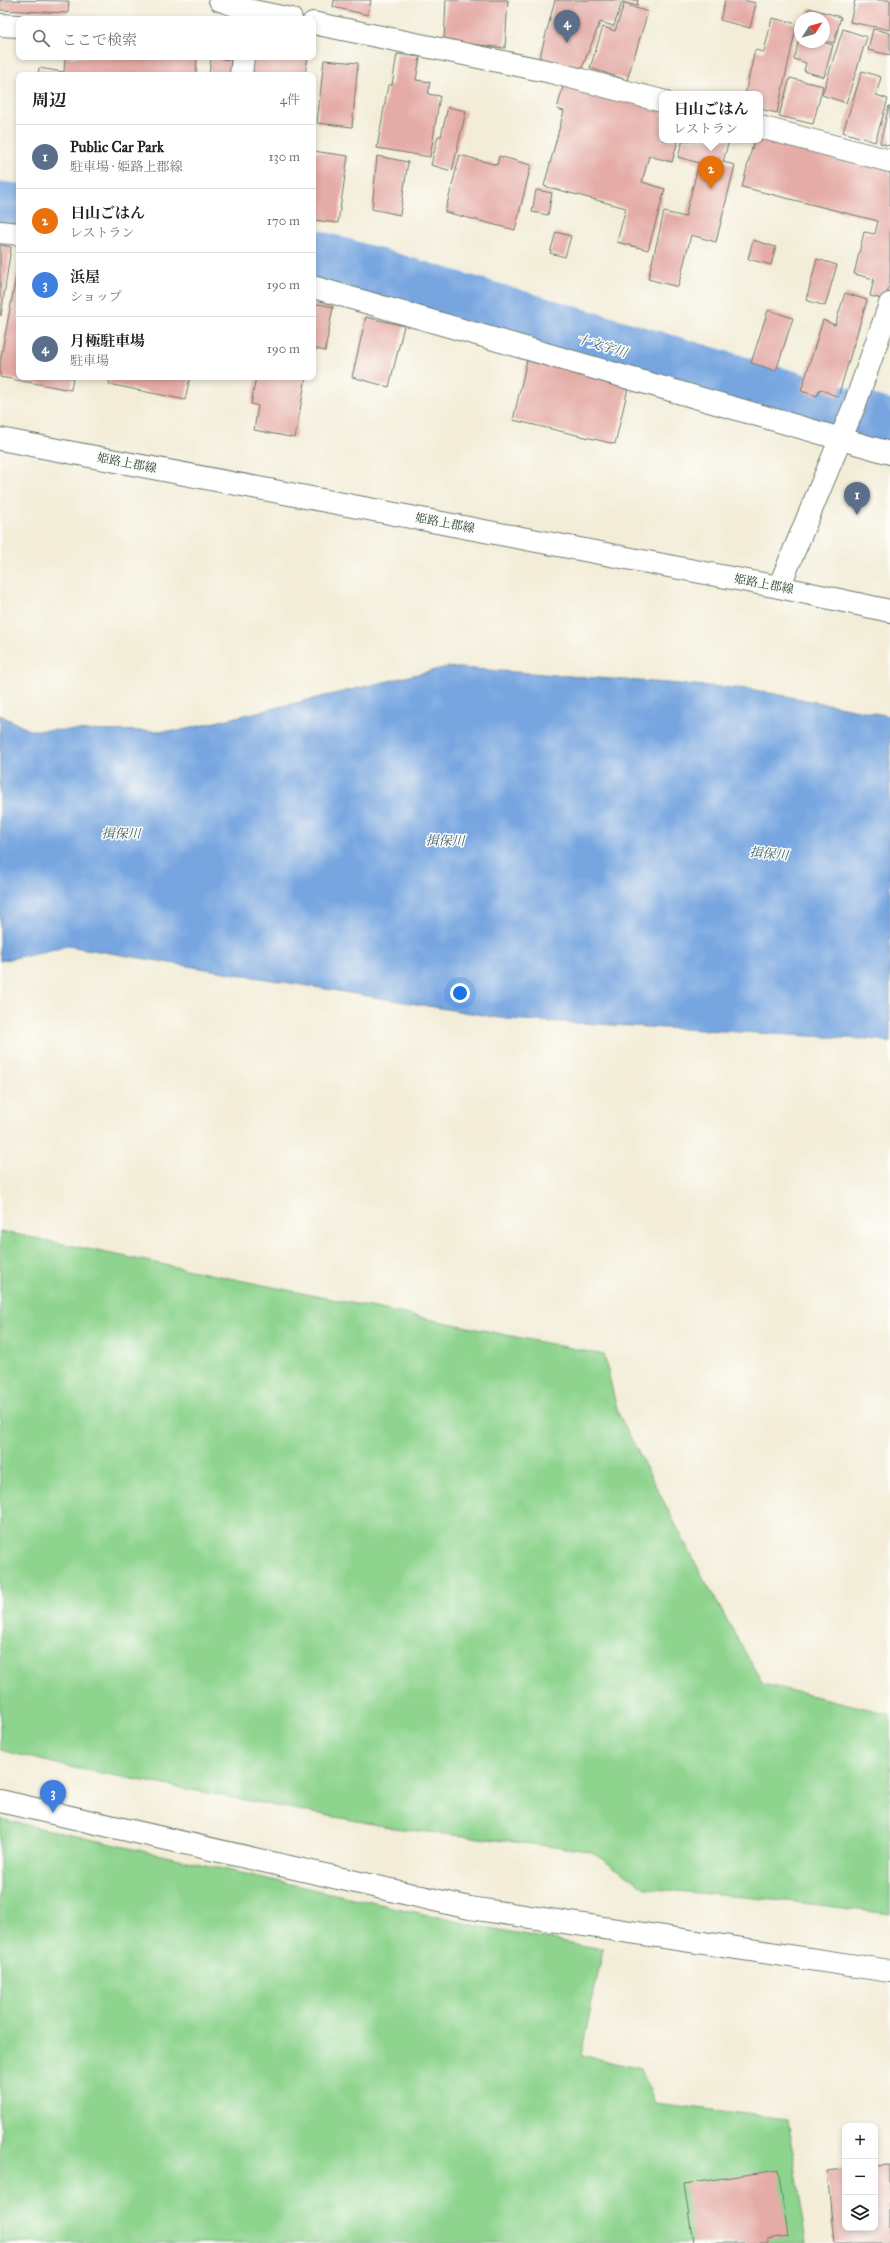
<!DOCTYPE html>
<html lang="ja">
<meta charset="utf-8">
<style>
:root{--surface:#fff;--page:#f2f2f2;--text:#222;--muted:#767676;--line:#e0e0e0;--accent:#db2777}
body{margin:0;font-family:"IM FELL Great Primer","Noto Serif JP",serif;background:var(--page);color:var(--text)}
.controls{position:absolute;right:12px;bottom:12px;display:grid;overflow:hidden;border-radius:8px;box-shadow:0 2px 6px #0003}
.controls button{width:36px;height:36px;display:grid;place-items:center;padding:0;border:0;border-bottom:1px solid var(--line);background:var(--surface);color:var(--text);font:20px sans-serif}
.compass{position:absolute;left:794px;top:12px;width:36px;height:36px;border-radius:50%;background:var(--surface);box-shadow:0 2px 6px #0003;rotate:54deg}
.you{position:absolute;left:460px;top:993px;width:14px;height:14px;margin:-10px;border:3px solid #fff;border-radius:50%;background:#1a73e8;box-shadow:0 0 0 6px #1a73e833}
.badge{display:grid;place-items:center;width:26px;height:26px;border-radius:50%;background:var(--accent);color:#fff;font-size:13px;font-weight:700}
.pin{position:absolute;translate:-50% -33px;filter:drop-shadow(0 1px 2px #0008)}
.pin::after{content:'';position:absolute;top:21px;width:14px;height:12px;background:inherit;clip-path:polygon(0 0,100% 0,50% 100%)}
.popup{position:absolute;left:659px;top:91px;width:104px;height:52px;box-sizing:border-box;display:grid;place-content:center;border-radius:8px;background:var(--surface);filter:drop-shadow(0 1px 3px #0005);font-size:13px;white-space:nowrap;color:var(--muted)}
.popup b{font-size:15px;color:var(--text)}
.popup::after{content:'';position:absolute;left:50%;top:100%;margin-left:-8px;border:8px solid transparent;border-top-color:var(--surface)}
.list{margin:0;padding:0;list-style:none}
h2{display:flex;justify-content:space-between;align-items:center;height:52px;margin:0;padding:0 16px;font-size:17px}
h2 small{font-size:13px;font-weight:400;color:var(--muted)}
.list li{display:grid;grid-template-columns:26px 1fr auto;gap:12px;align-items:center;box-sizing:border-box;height:64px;padding:0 16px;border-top:1px solid var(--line)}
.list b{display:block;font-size:15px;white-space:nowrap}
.list p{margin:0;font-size:13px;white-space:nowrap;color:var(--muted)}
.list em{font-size:13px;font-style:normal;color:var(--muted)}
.icon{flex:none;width:22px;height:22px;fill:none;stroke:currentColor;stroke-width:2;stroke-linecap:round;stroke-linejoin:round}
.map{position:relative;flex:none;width:890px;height:2243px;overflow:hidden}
.search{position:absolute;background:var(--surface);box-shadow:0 2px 6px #0003;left:16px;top:16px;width:300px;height:44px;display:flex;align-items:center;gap:10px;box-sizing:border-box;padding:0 14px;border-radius:8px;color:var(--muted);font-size:15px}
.panel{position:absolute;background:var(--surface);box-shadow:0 2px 6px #0003;left:16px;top:72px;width:300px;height:308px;border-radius:8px}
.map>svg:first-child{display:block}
.green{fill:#8ed48e;stroke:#568861}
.water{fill:#76a5e0;stroke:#4a718a}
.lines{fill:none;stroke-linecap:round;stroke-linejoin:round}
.river{stroke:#76a5e0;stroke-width:59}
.building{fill:#e5aba6}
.minor-casing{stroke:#697b6d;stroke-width:24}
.major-casing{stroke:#697b6d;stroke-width:24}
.minor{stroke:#fff;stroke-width:22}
.major{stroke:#fff;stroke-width:22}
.labels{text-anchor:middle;stroke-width:3;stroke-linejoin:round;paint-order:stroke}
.street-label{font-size:12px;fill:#1f3d34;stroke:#fdfcf7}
.water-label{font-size:13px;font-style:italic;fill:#3d6170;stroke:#fdfcf7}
</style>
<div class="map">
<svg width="890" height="2243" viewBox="0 0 890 2243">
<rect width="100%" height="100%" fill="#fdfcf7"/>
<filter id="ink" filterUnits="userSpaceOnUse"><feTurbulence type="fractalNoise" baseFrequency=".025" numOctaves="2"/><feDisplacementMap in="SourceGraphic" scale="8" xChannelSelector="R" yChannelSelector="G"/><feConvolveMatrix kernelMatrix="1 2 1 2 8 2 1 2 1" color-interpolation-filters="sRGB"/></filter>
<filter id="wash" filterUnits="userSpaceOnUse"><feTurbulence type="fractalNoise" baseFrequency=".012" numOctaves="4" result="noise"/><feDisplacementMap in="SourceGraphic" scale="16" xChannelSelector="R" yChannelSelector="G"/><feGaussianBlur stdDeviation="0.9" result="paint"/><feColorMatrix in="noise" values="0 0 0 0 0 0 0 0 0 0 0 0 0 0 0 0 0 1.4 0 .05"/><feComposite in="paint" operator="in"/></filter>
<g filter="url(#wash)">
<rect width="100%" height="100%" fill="#f3edd8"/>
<!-- green -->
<g class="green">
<polygon points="0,1231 604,1355 618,1413 699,1570 763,1684 890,1714 890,1914 795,1902 645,1888 590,1851 394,1828 69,1767 0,1750"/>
<polygon points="0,1819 473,1925 603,1949 581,2055 641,2069 655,2103 788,2119 807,2243 0,2243"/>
</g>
<!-- water -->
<polygon class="water" points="447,667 749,689 890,716 890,1043 880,1040 506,1019 68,946 0,961 0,715 29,730 178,731"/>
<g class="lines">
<!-- river -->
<g class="river">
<polyline points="0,211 19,213"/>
<polyline points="313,259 890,430"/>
</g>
</g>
<g id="blocks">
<!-- building -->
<g class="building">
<polygon points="0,0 69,1 68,13 0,10"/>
<polygon points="334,0 371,0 368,15 333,7"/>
<polygon points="446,0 508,0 505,48 444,41"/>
<polygon points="555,0 638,0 637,6 622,2 614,26 600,22 582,68 539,60"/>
<polygon points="725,0 743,0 756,3 750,28 720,20"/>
<polygon points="855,0 890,0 890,30 850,22"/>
<polygon points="624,4 648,12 627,80 590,68 603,27 615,31"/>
<polygon points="809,8 841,17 834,43 824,41 824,18 806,18"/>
<polygon points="772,18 797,24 777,113 760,109 760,94 745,94 755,50 764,52"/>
<polygon points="843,29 867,37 846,103 822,95"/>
<polygon points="873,29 890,33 890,55 868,50"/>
<polygon points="799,39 800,42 821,42 833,45 824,77 804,71 806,63 794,59"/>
<polygon points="397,54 420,57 416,80 430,82 428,94 440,96 430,157 377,148 388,85 392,85"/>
<polygon points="65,57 197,57 196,75 38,75 39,68 64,72"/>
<polygon points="254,57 308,57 305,75 251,75"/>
<polygon points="211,58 231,60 230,75 209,75"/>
<polygon points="324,60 358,63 352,127 317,123"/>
<polygon points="862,71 881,77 876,95 888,99 875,142 843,132"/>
<polygon points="790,78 823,86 813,124 779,116"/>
<polygon points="564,83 662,110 662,140 678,140 672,162 649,156 642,182 665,189 648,250 617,242 626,208 544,186 564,111 557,109"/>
<polygon points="889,106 890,106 890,146 880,143"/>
<polygon points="448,107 466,111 452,171 431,165 438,136 441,136"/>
<polygon points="760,136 890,169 890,282 886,300 870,296 874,279 854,274 864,232 875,234 878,221 742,187 754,140 760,140"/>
<polygon points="683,140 729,140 723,162 735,165 716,242 691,235 678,287 648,279 664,212 685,217 699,163 678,157"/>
<polygon points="313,151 348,156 338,223 313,220"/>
<polygon points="460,155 497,165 499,156 531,165 515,230 445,212"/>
<polygon points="377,156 408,162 400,215 372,209"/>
<polygon points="536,190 552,193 548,215 532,212"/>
<polygon points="556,232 571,236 565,257 550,253"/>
<polygon points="753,240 776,247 771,265 748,259"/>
<polygon points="0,245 11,247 1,316 0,315"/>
<polygon points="817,259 837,265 825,306 806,300"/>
<polygon points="19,261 19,377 73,377 71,390 0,377 0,362"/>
<polygon points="845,293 867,300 838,397 820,389 817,396 801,391 823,320 835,325"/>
<polygon points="313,303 333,307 325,351 313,348"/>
<polygon points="768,310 793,318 776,371 751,363"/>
<polygon points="366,317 404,326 389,387 352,377"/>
<polygon points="527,360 629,384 615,444 513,420"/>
<polygon points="110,377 190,377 185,400 109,384"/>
<polygon points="256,377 306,377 295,438 254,430 258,406 251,404"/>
<polygon points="890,2165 890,2243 834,2243 827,2171 845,2169 845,2228 875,2228 875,2166"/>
<polygon points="778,2170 788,2236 768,2239 768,2243 693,2243 684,2184"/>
</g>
</g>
</g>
<g filter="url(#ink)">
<use href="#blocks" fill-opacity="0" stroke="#697b6d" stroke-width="1"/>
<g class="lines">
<!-- minor casing -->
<g class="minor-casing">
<g id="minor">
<polyline points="220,0 248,10 291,19"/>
<polyline points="313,23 551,72 662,101"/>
<polyline points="0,25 19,26"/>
<polyline points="241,75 243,57"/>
<polyline points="760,127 890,161"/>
<polyline points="0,232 19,234"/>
<polyline points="313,287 890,453"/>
<polyline points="779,587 855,404 890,304"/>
<polyline points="0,1801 470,1908 890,1971"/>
</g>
</g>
<!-- major casing -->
<g class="major-casing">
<polyline id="major" points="0,439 779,587 890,611"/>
</g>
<!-- minor -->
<use href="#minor" class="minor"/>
<!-- major -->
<use href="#major" class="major"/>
</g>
</g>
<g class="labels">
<!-- street labels -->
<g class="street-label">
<text transform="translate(127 463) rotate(11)" y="4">姫路上郡線</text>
<text transform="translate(445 523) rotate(11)" y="4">姫路上郡線</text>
<text transform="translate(764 584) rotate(11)" y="4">姫路上郡線</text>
</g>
<!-- water labels -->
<g class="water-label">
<text transform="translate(602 345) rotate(17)" y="5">十文字川</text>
<text transform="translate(121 833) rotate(1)" y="5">揖保川</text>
<text transform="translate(445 840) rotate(1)" y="5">揖保川</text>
<text transform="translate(769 853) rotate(5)" y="5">揖保川</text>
</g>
</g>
</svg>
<div class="controls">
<button>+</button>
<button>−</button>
<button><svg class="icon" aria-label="layers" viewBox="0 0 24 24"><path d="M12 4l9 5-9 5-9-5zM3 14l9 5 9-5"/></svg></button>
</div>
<svg class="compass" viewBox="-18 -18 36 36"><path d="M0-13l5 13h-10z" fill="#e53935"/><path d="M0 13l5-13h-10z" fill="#767676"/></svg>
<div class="you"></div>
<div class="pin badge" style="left:857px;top:515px;background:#5c6f8a">1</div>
<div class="pin badge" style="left:711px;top:189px;background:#e8710a">2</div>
<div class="popup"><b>日山ごはん</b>レストラン</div>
<div class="pin badge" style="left:53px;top:1813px;background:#3f7fe0">3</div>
<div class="pin badge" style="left:567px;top:43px;background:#5c6f8a">4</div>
<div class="search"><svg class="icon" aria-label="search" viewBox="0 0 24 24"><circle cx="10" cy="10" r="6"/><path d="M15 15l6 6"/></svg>ここで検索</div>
<section class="panel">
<h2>周辺<small>4件</small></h2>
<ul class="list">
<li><span class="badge" style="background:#5c6f8a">1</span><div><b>Public Car Park</b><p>駐車場 · 姫路上郡線</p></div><em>130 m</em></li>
<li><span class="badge" style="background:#e8710a">2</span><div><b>日山ごはん</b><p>レストラン</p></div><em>170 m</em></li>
<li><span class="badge" style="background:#3f7fe0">3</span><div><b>浜屋</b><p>ショップ</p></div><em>190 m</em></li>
<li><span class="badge" style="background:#5c6f8a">4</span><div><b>月極駐車場</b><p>駐車場</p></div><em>190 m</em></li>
</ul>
</section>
</div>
